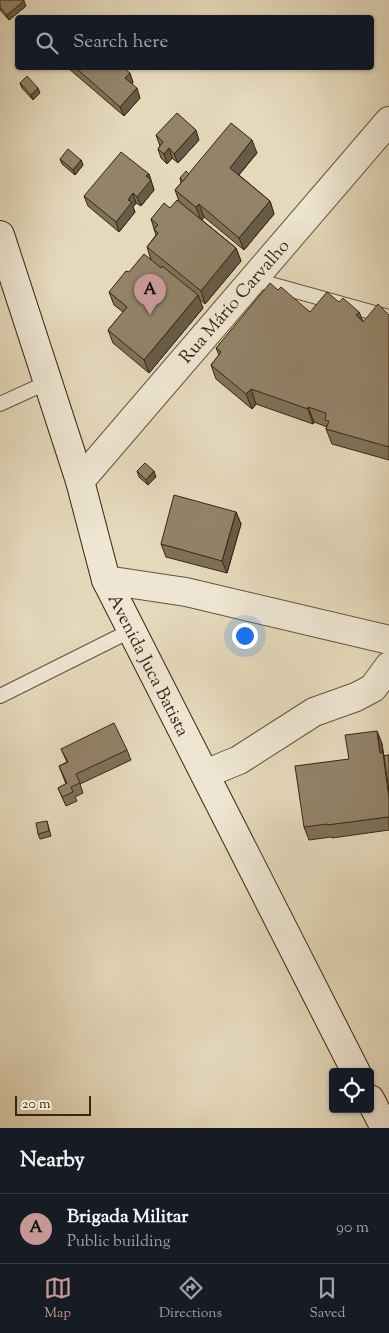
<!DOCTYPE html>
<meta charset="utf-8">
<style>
:root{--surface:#171b24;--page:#242831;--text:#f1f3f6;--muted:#9ea1a6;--line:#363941;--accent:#c59692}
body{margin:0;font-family:"Sorts Mill Goudy",serif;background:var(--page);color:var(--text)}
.controls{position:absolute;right:15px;bottom:15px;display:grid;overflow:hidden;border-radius:5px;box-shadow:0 1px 4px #0004}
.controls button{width:45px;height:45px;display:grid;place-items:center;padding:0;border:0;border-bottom:1px solid var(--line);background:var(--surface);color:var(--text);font:25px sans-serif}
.scale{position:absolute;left:15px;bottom:12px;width:76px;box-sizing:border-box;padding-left:5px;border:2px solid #3a250f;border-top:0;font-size:14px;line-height:18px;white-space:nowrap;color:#3a250f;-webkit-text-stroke:4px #eee6d3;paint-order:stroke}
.you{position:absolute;left:244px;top:635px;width:18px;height:18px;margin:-12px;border:4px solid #fff;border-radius:50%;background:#1a73e8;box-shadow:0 0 0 8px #1a73e833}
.badge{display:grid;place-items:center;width:32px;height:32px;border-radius:50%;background:var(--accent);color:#111;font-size:16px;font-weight:700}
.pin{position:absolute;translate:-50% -41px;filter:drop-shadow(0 1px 2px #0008)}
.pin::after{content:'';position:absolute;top:26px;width:18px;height:15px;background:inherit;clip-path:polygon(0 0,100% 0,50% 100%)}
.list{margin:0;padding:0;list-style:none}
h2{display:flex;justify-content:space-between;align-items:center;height:65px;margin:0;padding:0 20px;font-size:21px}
h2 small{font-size:16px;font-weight:400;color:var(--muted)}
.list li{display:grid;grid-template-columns:32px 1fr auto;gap:15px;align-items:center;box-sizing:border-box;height:70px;padding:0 20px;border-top:1px solid var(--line)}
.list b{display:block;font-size:19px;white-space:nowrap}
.list p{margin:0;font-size:16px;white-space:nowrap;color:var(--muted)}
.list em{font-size:16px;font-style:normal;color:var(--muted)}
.icon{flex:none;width:28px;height:28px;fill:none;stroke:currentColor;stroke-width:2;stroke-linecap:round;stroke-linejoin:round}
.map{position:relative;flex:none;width:389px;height:1128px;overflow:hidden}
.search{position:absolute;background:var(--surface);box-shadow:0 1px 4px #0004;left:15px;right:15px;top:15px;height:55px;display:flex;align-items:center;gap:12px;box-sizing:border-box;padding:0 18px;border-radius:5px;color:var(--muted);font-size:19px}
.sheet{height:135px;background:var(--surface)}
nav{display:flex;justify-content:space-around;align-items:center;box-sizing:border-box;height:70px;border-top:1px solid var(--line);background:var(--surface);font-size:14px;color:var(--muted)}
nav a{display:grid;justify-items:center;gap:2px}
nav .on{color:var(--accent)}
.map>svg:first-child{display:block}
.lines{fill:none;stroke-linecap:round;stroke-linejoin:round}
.lane-casing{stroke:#65523a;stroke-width:16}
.street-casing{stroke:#65523a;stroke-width:30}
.secondary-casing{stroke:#3a250f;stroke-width:30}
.lane{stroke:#eee6d3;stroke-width:14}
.street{stroke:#eee6d3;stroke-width:28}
.secondary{stroke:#eee6d3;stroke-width:28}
.wall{fill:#7e7159;stroke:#3a250f}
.shaded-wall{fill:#675c49;stroke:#3a250f}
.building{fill:#938368;stroke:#3a250f}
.labels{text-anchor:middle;stroke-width:4.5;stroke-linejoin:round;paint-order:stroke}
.street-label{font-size:18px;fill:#3a250f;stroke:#eee6d3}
</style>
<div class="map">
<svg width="389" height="1128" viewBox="0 0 389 1128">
<rect width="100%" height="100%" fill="#e5d9bb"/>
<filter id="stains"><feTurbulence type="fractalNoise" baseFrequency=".004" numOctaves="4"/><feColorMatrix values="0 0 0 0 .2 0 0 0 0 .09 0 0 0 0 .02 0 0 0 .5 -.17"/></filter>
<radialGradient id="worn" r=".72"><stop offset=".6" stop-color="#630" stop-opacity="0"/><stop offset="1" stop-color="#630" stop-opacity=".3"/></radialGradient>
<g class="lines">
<!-- lane casing -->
<g class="lane-casing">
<g id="lane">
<polyline points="256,280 389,317"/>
<polyline points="0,404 48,382"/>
<polyline points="0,696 132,630"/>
</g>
</g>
<!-- street casing -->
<g class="street-casing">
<g id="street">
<polyline points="80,481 389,121"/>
<polyline points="106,580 186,592 389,640"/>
<polyline points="205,774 239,760 314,712 356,697 373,688 389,666"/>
</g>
</g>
<!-- secondary casing -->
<g class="secondary-casing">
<g id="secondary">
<polyline points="0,235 80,481 106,580 356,1072"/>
<polyline points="370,1099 385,1128"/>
</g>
</g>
<!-- lane -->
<use href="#lane" class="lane"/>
<!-- street -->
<use href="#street" class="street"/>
<!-- secondary -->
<use href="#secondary" class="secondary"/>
</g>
<!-- wall -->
<g class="wall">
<polygon points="0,0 26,6 9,20 0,10"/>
<polygon points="68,68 124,68 133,82 132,84 140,98 124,116"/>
<polygon points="20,83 40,93 33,100 22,88"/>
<polygon points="156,135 199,140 178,163 172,158 167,164 161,158 158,149 160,146"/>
<polygon points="257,153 239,175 270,201 274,214 244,250 204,217 202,220 236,248 241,261 205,304 199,299 203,308 149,373 113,343 108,330 123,312 114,305 109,292 129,272 151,260 147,247 156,235 151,219 170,208 179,201 175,190 181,183 180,178 189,174"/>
<polygon points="60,159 81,160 83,165 75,175 62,164"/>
<polygon points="149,174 154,190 141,206 136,203 133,207 135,212 119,232 88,206 84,196"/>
<polygon points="278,290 310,312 339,302 359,312 363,322 389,315 389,460 332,444 326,429 327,427 314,422 313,424 256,404 252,409 216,379 211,365 219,355 216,348"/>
<polygon points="137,471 156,477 148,485 139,477"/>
<polygon points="236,512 241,524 227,573 166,557 161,544"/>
<polygon points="377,731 382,744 384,756 389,755 389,830 332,838 331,837 309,840 304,827 349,759"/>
<polygon points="61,749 127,750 131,760 80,784 83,793 75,797 77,801 66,806 58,788 66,784 59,766 67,762"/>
<polygon points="47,821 51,836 40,839 38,834"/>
</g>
<!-- shaded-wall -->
<g class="shaded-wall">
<polygon points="24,1 26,6 9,20 7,15"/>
<polygon points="130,73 133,82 129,87 125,78"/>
<polygon points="38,88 40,93 33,100 31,95"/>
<polygon points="137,88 140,98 124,116 120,107"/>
<polygon points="196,130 199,140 178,163 174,154"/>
<polygon points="252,140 257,153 234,180 230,168"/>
<polygon points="169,148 172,158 167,164 164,154"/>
<polygon points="81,160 83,165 75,175 73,170"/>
<polygon points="149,174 154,190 141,206 137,197 146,176"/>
<polygon points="133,193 136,203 133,207 135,212 119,232 116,222 128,200"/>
<polygon points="270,201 274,214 244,250 239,238"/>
<polygon points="199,204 204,217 201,220 196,207"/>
<polygon points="236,248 241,261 205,304 201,291"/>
<polygon points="198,295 203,308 149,373 144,360"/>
<polygon points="359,312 365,326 356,315"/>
<polygon points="251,389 256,404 252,409 246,394"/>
<polygon points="308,407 314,422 313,424 308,409"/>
<polygon points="154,471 156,477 148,485 146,480"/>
<polygon points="236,512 241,524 227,573 222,561"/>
<polygon points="377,731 382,744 383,754 387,766 389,778 389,798 380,753"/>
</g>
<!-- building -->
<g class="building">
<polygon points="0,0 24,0 24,1 7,15 0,7"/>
<polygon points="76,68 124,68 130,73 125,78 137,88 120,107"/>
<polygon points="27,76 38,88 31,95 20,83"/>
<polygon points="177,113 196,130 174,154 169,148 164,154 158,149 163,142 156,135"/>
<polygon points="231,123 252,140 230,168 270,201 239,238 199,204 196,207 175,190"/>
<polygon points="68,149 81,160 73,170 60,159"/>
<polygon points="121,152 149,174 146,176 151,180 137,197 133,193 128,200 132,202 116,222 84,196"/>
<polygon points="186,171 189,174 183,181 180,178"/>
<polygon points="177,200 236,248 201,291 147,247 158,233 154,229 158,225 151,219 164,203 170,208"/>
<polygon points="144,254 161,268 162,266 198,295 144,360 108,330 127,307 109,292 126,271 129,272"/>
<polygon points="270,283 278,290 281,287 310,312 327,292 339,302 343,298 359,312 356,315 363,322 378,304 389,315 389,447 326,429 329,421 325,420 326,413 308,407 308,409 251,389 246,394 211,365 221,352 216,348"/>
<polygon points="145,463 154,471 146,480 137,471"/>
<polygon points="174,495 236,512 222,561 161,544"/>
<polygon points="114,723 127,750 76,774 80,783 71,787 73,792 62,797 58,788 67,783 59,766 68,762 61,749"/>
<polygon points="377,731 380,753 383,753 389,798 389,817 327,825 327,824 304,827 295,766 349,759 345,735"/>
<polygon points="389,755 389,792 384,756"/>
<polygon points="47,821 49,831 38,834 36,823"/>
</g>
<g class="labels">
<!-- street labels -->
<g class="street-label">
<text transform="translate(234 301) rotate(-49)" y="6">Rua Mário Carvalho</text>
<text transform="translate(149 665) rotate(63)" y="6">Avenida Juca Batista</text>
</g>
</g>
<rect width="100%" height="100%" filter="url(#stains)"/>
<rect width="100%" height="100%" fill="url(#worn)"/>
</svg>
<div class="controls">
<button><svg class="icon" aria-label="locate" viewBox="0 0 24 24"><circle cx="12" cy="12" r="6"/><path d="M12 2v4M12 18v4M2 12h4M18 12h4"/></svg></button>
</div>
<div class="scale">20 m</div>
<div class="you"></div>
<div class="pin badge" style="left:150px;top:315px">A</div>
<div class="search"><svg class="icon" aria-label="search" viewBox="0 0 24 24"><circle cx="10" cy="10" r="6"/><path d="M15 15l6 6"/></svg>Search here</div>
</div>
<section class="sheet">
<h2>Nearby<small></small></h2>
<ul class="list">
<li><span class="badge">A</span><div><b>Brigada Militar</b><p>Public building</p></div><em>90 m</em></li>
</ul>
</section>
<nav>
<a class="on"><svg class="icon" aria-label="map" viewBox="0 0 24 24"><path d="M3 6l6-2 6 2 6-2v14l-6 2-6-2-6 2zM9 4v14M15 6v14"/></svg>Map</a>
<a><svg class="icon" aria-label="directions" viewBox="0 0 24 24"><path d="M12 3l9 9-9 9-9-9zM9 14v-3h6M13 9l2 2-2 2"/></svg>Directions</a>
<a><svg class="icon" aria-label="saved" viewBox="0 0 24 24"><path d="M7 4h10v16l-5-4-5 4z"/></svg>Saved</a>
</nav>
